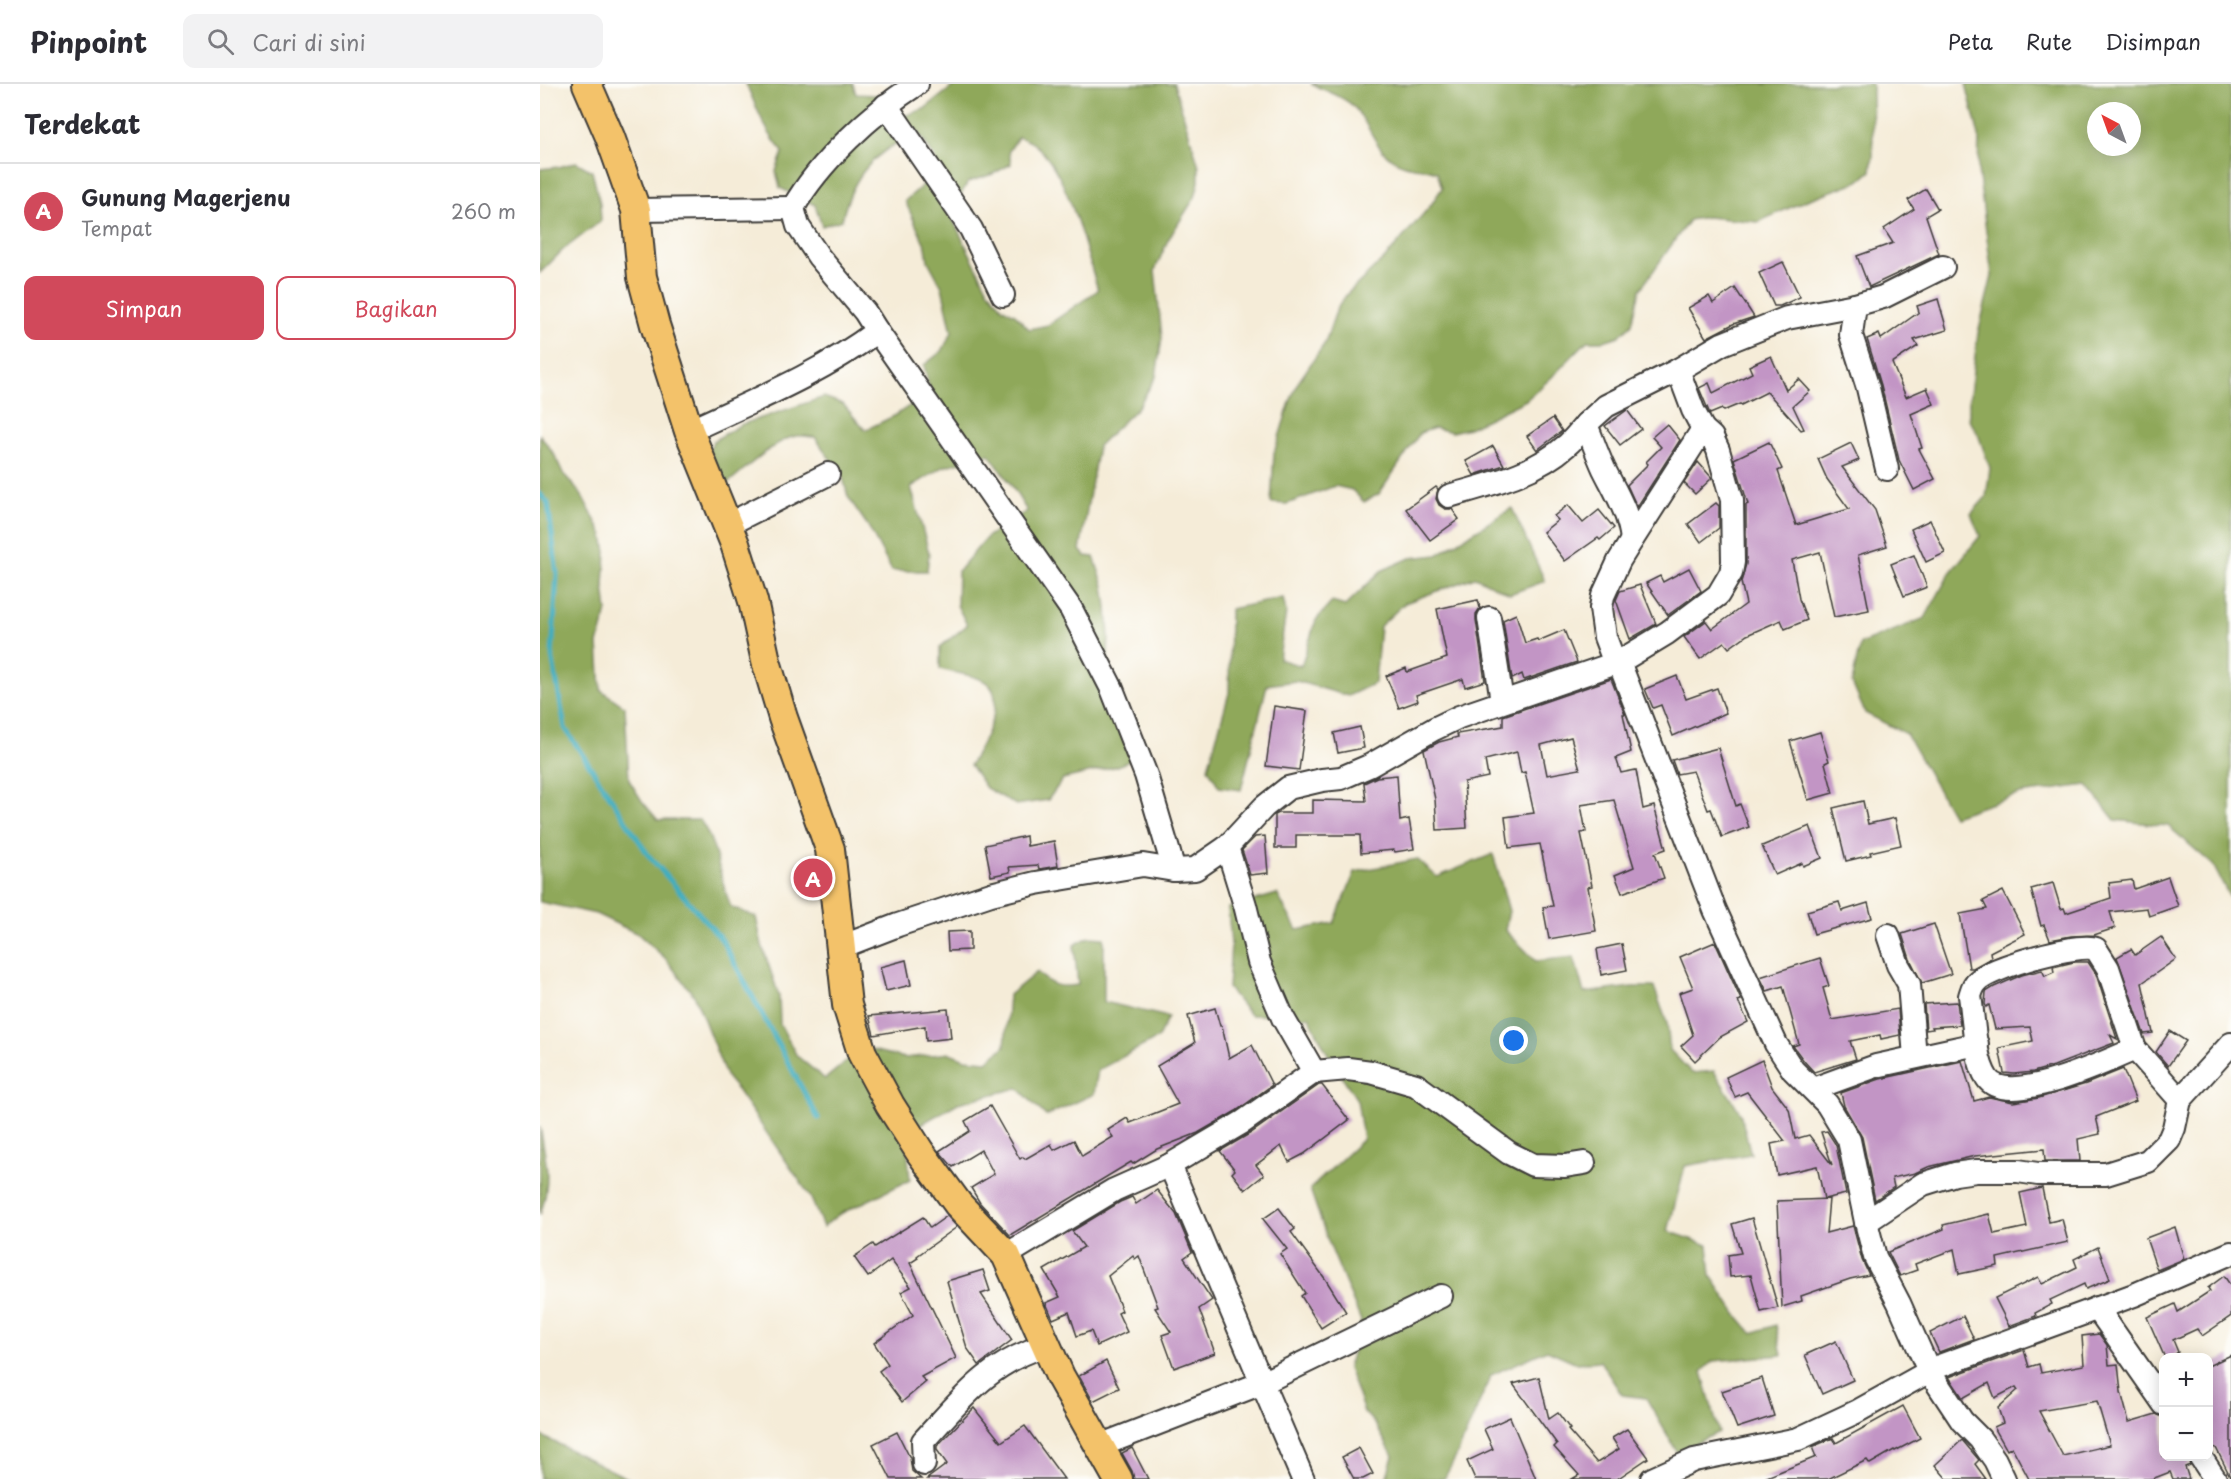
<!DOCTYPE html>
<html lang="id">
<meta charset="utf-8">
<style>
:root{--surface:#fff;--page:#f2f2f3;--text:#2b2b33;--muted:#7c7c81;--line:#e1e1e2;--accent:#d1495b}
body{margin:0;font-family:"Playpen Sans",sans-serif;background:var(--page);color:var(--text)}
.controls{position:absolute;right:18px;bottom:18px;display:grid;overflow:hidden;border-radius:12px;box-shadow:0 3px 15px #0003}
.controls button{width:54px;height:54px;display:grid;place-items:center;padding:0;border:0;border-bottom:2px solid var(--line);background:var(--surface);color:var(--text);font:30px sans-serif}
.compass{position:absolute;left:1547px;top:18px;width:54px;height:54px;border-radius:50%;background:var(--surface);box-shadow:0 3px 15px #0003;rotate:319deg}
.you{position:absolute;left:974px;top:957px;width:21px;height:21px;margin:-15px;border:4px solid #fff;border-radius:50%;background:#1a73e8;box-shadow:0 0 0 9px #1a73e833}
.badge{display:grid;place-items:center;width:39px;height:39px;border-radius:50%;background:var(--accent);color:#fff;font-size:20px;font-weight:700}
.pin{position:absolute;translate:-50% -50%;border:3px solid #fff;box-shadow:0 2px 6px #0006}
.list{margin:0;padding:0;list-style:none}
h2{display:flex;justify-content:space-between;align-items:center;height:78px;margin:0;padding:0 24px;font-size:26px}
h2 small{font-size:20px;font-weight:400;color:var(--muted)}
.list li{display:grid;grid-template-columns:39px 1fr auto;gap:18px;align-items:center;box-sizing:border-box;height:96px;padding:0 24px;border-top:2px solid var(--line)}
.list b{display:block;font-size:22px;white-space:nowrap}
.list p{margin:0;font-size:20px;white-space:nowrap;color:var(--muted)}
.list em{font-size:20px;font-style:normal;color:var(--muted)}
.actions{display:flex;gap:12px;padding:18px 24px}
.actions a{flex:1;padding:14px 0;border:2px solid var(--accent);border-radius:12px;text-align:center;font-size:21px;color:var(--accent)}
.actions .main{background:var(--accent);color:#fff}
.icon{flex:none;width:33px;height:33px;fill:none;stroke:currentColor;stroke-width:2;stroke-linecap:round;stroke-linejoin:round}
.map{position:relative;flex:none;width:1691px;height:1395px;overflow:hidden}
header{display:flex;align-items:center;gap:36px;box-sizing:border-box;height:84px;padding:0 30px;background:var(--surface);border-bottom:2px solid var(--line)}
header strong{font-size:28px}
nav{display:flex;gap:33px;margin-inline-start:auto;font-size:21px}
.search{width:420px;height:54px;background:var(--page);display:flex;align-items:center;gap:15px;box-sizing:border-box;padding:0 21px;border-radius:12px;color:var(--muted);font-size:22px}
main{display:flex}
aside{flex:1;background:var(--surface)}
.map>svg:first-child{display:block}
.forest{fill:#8fa85a;stroke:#56623b;stroke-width:1.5;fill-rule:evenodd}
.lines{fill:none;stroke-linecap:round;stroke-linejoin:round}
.stream{stroke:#41adbf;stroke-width:5}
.building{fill:#c295c5;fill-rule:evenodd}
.minor-casing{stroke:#3d3b38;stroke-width:26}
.major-casing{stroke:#3d3b38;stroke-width:32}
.minor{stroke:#fff;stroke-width:22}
.major{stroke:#f3c26a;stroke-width:28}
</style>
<header>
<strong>Pinpoint</strong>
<div class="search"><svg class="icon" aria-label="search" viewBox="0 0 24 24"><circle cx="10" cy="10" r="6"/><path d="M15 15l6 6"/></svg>Cari di sini</div>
<nav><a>Peta</a><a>Rute</a><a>Disimpan</a></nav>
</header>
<main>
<aside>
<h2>Terdekat<small></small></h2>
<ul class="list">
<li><span class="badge">A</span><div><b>Gunung Magerjenu</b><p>Tempat</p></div><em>260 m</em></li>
</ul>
<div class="actions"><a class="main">Simpan</a><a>Bagikan</a></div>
</aside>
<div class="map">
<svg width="1691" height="1395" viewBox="0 0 1691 1395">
<rect width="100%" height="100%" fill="#fdfcf7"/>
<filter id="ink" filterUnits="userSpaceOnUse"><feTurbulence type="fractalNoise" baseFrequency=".0167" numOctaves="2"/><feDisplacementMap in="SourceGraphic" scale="12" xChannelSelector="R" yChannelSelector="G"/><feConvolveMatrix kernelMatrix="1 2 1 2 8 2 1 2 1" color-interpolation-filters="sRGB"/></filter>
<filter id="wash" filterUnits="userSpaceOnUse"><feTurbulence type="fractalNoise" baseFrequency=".008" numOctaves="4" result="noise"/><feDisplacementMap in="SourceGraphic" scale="24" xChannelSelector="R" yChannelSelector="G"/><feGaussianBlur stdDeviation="1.35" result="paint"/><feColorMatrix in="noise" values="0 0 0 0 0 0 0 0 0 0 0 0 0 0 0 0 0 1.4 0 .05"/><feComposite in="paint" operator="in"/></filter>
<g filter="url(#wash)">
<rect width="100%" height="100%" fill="#f5ecd8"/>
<!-- forest -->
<g class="forest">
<path d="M206 0H313L316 10 338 11 361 33 384 25 416 0H634L659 82V98L655 113 628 156 615 186 622 254 616 293 598 323 558 362 540 466 545 472 554 473 564 502 567 523 569 555 564 609 592 676 574 683 523 695 508 716 476 721 446 704 430 681C441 662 473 610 442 596 430 590 413 589 400 585V563L427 541 417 521 418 487 448 452 487 427 470 399 449 370 403 383 371 403 389 469 387 487H352L328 442 308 413 303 394 275 353C270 353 262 351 256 352 234 356 204 387 185 401L166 374 173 357 200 341 284 313 303 320 325 346 354 332 390 308 384 281 402 267 412 248 402 203 388 177 386 163 365 117 385 99 395 74 378 48C335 68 313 89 302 136L282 142 275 121 240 104 236 87 243 68C225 48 217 24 206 0ZM478 53C484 55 491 57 495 61 528 87 545 165 558 206L508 241 489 245 475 230 463 224 448 206 410 130 428 98 453 90 471 80 469 67Z"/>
<path d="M771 0H1332L1333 71 1331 87 1319 97 1267 116 1218 138 1167 133 1149 136 1100 206 1092 240 1079 252 1064 257H1047L1011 294 986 316 929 344 912 348 895 344 880 349 839 410 824 418 812 406 795 402 747 420 731 419 734 369 750 318 757 300 785 259 797 224 807 210 846 173 891 121 902 104 897 88C882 83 865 84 852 75 834 63 828 37 813 22 801 11 785 7 771 0Z"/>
<path d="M1426 0H1691V816L1673 781 1628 742 1575 736 1547 701 1480 710 1413 732 1366 650 1325 629 1312 599 1320 560 1385 534 1410 489 1440 452 1431 430 1446 413 1450 384 1438 350 1429 335V318L1438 249 1452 192 1438 86 1439 52ZM1556 27H1592V63H1556Z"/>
<polygon points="36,78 52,87 60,119 61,137 23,166 0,189 0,85 19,83"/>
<path d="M0 351 14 370 23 389 41 410 63 451 66 468 64 502 67 527 58 560 61 606 85 623 89 696 102 717 118 736H160C178 761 179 795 191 823L216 833 222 861 239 912 240 940 257 972 285 995 315 970 332 966 364 974 410 969 425 975 447 977 465 962 469 911 497 888C511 902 519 904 538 901L534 861 549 853 564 854V918L628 933 618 954 558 986 554 1010 506 1032 478 1004 418 1019 366 1049 370 1096 298 1131 283 1143 270 1112 198 1007 187 994 155 913 125 874 98 850 56 830 0 818Z"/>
<polygon points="972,424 1005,497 970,510 935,493 865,519 840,542 835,599 808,612 756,597 727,601 701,706 679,703 668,684 689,609 690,525 743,514 746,528 739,575 761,582 776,536 792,518 805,522 841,487 870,474 897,471"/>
<polygon points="953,770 969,827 965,846 996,877 1034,873 1044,909 1092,903 1114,903 1127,939 1130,966 1152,989 1174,987 1200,1028 1211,1070 1145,1082 1128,1147 1168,1161 1171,1192 1196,1230 1212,1249 1236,1241 1242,1271 1173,1277 1162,1288 1179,1348 1137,1368 1106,1314 1082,1311 1060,1277 1037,1279 1007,1266 951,1291 918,1369 904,1395 846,1395 853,1372 835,1340 824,1328 808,1284 821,1237 788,1157 770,1105 823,1055 817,1016 786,967 769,933 710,931 688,904 691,861 688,824 737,810 757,846 794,839 815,788 877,775 897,793"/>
<path d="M0 1043C6 1075 12 1099 0 1131Z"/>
<polygon points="0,1351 89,1395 0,1395"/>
</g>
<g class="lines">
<!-- stream -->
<polyline class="stream" points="0,410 8,419 17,490 12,572 25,644 109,772 182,856 278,1034"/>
</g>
<g id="blocks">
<!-- building -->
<g class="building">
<polygon points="1386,105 1398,125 1386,132 1399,170 1329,203 1317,172 1353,159 1344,145 1374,125 1368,116"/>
<polygon points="1243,178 1260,213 1240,222 1234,222 1219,189"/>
<polygon points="1195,204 1214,233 1193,240 1166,254 1148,224 1169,212 1173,219"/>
<polygon points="1398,215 1407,246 1374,256 1378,262 1352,279 1366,313 1387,304 1394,320 1371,330 1382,364 1379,365 1395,395 1374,406 1359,376 1341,301 1327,255 1339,250 1341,255 1379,228 1377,222"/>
<polygon points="1231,272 1246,306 1259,295 1270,307 1253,322 1264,345 1261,346 1227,308 1201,321 1200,320 1183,327 1182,325 1170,330 1159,304 1169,299 1173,309 1212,289 1209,282"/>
<polygon points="1087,326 1101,345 1080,361 1065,342"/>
<polygon points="1013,334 1022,347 997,366 987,352"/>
<polygon points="1127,340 1140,356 1097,423 1087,401 1108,380 1106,378 1121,363 1112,353"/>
<polygon points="1229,358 1242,385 1238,387 1256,441 1309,425 1287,395 1278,375 1311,359 1319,376 1302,383 1335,426 1347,462 1318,471 1329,526 1294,533 1280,468 1252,476 1259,515 1267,536 1245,545 1241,536 1207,551 1189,564 1184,558 1160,575 1144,553 1166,537 1172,545 1206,520 1201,498 1206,480 1206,421 1208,420 1194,375"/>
<polygon points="953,362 964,381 934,391 926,377"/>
<polygon points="1158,378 1172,394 1155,410 1144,399"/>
<polygon points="896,403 898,405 896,415 899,421 905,425 912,425 919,435 890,456 866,425"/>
<polygon points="1176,419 1179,422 1179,444 1161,458 1148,440"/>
<polygon points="1028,421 1043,439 1059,426 1074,444 1060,456 1058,454 1025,477 1003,448 1018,436 1014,432"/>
<polygon points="1390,436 1405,469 1386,478 1371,445"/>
<polygon points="1374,471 1387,503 1364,512 1351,480"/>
<polygon points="1149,484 1161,507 1128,531 1106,499 1120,492 1123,498"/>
<polygon points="1100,501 1116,540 1090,555 1076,516 1080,507"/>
<polygon points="938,516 940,524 936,530 936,536 945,597 925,603 923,595 876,611 878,617 859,624 846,592 866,584 867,588 907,574 897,525"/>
<polygon points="976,530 985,559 997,555 998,557 1024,546 1037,578 984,596 982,590 972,595 963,536"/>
<polygon points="1137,592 1146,615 1177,604 1186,629 1133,652 1121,621 1113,624 1105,605"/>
<path d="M1071 595 1085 630H1083L1091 668 1076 674 1081 689 1096 686 1103 725 1114 722 1126 765 1115 769 1124 794 1082 809 1075 791 1094 783 1074 716 1041 721 1046 748 1041 749 1052 802 1048 803 1056 847 1009 855 1003 823 1013 822 1000 760 969 764 965 733 994 729 985 688 981 689 977 668 945 676 948 693 924 698 927 744 897 746 895 715 884 666 899 658 918 653 917 650 963 642V632ZM1031 653 1040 685 1007 691 1001 661Z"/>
<polygon points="734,622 767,627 759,686 726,682"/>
<polygon points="820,643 824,664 798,669 794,649"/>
<polygon points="1280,648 1289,677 1285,679 1293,709 1268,716 1250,657"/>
<polygon points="1178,664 1196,722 1200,720 1209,743 1182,753 1171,725 1168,726 1153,687 1137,690 1132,676"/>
<polygon points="857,691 860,737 869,735 874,765 855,768 854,766 821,769 820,751 756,751 756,764 735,764 735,731 739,729 773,729 773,716 826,717 824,699 837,693"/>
<polygon points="1323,717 1328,740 1355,734 1361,761 1330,768 1331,771 1306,777 1293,724"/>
<polygon points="1270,742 1282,774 1263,782 1262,779 1235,791 1222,762"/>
<polygon points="486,752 487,762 514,757 518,782 499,785 498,781 469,783 470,788 451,792 445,761"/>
<polygon points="725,752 728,789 710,791 702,766 715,753"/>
<polygon points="1628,793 1638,822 1609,832 1607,824 1570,828 1575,844 1554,851 1531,852 1510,856 1504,841 1501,842 1491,805 1513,799 1521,825 1524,824 1526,829 1571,814 1569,799 1592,796 1594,805"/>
<polygon points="1463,807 1485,850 1450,868 1451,874 1433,884 1429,884 1420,830 1447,825 1443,817"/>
<polygon points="1299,818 1302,827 1328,819 1332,834 1274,850 1267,827"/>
<polygon points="1394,840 1411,890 1382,899 1370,875 1362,850"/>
<polygon points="430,847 430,866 408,867 407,848"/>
<polygon points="1621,853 1636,875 1602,899 1613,949 1604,950 1577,873 1591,865 1595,871"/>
<polygon points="1175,858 1201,916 1198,917 1208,938 1180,953 1155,977 1141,962 1153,951 1139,909 1153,904 1140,873"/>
<polygon points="1082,860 1087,886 1061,891 1057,865"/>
<polygon points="1280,874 1289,902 1283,904 1292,936 1358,925 1360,951 1341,955 1340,951 1310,957 1316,975 1274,988 1264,977 1253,962 1259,960 1243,902 1227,907 1220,893"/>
<polygon points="366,876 371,901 346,907 340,883"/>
<polygon points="1534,878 1548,878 1556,890 1577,955 1570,951 1574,959 1514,982 1493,988 1474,990 1464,989 1459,964 1493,957 1490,943 1455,945 1449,921 1446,923 1445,920 1446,908 1454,903 1482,891 1502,886 1505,892 1514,888 1513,883"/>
<polygon points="1417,918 1420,941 1392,943 1393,945 1386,946 1384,920"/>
<polygon points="675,924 680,942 682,942 689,974 712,961 732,1001 696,1027 658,1049 617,1065 593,1080 591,1078 470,1151 440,1119 431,1104 454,1090 441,1066 413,1083 399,1067 430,1047 425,1037 450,1022 480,1075 483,1073 485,1075 511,1060 514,1066 534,1056 542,1072 573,1053 568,1046 587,1034 590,1039 638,1020 617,982 655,959 648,932"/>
<polygon points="408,925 411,954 386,957 385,942 334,951 329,932"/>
<polygon points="1630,947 1646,957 1628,982 1616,968"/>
<polygon points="1222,976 1232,1003 1249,1025 1255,1055 1269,1051 1292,1081 1281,1048 1287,1047 1296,1061 1306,1110 1284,1115 1277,1082 1237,1091 1231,1060 1245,1057 1207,1008 1195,1013 1186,993"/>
<polygon points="1422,977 1434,1017 1449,1013 1473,1018 1499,1014 1546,1000 1583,985 1596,1017 1556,1033 1560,1050 1538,1055 1540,1077 1505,1077 1504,1065 1435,1072 1388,1083 1375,1089 1352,1094 1354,1103 1335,1116 1322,1053 1304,1022 1301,1009 1340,995"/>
<polygon points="779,1001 782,1001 809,1036 764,1070 749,1078 741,1062 716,1081 724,1091 705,1106 692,1089 695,1086 680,1067 711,1049"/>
<polygon points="1502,1104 1509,1138 1522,1135 1528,1158 1457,1174 1458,1182 1419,1190 1414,1165 1375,1180 1377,1186 1360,1192 1348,1168 1404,1145 1403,1141 1449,1130 1454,1150 1487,1143 1480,1109"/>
<polygon points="617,1106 636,1130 652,1168 644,1174 672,1216 659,1225 675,1269 634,1284 622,1251 631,1248 615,1224 618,1223 599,1172 595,1175 593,1172 568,1192 582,1227 578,1229 587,1248 557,1262 551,1247 537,1252 529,1228 513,1235 506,1219 520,1213 504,1186 544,1163 532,1147 580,1118 592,1113 596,1120"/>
<polygon points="1289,1115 1286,1149 1313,1142 1322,1176 1329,1191 1310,1195 1261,1212 1262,1217 1242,1223 1237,1117"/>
<polygon points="739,1124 755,1145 751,1148 786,1196 806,1228 781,1244 761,1212 765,1209 740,1170 747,1165 723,1135"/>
<polygon points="407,1132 417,1143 377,1172 378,1174 370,1179 416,1274 381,1293 386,1298 362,1318 339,1287 348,1280 334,1259 373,1231 361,1208 371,1203 351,1176 328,1193 314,1173 333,1160 335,1163 383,1133 390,1144"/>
<polygon points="1212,1134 1238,1224 1221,1228 1211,1191 1190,1193 1188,1171 1201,1169 1192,1140"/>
<polygon points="1635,1143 1644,1175 1617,1186 1606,1154"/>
<polygon points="1558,1163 1570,1195 1546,1205 1544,1200 1510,1216 1512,1220 1495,1229 1496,1232 1469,1242 1455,1214 1498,1193 1502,1200 1537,1183 1534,1175"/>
<polygon points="443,1186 450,1207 441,1210 472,1256 439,1281 427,1264 407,1197"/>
<polygon points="1684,1192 1691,1202 1691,1232 1662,1252 1657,1245 1633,1256 1638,1268 1630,1274 1625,1274 1607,1233 1635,1220 1638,1228 1670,1207 1668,1204"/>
<polygon points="1423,1232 1434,1255 1399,1268 1390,1249"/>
<path d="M1559 1250 1567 1261 1569 1281 1578 1280 1581 1308 1589 1338 1616 1330 1623 1333V1372H1647L1650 1381 1645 1383 1649 1395H1633L1630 1388 1612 1395H1489L1472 1363 1467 1366 1454 1343 1463 1339 1458 1324 1478 1306 1476 1303 1455 1314 1449 1299 1423 1314 1409 1293 1484 1266 1489 1283 1499 1280 1501 1289 1544 1281 1542 1252ZM1557 1317 1570 1361 1523 1372 1499 1327Z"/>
<polygon points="1296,1257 1313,1296 1282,1310 1265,1271"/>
<polygon points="1691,1271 1691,1394 1676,1364 1668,1362 1668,1282"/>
<polygon points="566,1277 579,1304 553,1317 539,1292"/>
<polygon points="999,1293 1009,1335 1018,1329 1030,1345 1028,1346 1057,1379 1079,1365 1072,1354 1087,1345 1108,1374 1077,1395 1032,1395 1039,1391 1014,1363 1017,1360 973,1300"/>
<polygon points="1222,1294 1234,1332 1197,1344 1182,1307"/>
<polygon points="1363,1322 1380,1354 1355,1367 1354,1366 1330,1380 1327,1376 1288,1395 1222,1395 1276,1373 1272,1363 1293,1354 1296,1359"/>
<polygon points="434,1324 461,1358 485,1342 524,1395 387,1395 407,1380 397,1366 397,1362"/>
<polygon points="970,1333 996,1395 935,1395 927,1377 953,1365 944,1345"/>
<polygon points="357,1348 370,1374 372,1387 381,1395 351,1395 333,1360"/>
<polygon points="1422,1356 1439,1376 1435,1380 1446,1395 1407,1395 1395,1381"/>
<polygon points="592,1364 608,1395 594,1395 592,1387 582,1369"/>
<polygon points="819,1364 833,1390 823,1395 814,1395 802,1373"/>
</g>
</g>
</g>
<g filter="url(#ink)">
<use href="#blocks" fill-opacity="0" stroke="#3d3b38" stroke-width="1.5"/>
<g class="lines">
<!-- minor casing -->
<g class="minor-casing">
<g id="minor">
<polyline points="346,21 431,145 463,211"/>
<polyline points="96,126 253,124"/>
<polyline points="1315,221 1311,251 1328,304 1347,385"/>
<polyline points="337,247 531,525 572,605 606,691 634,786"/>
<polyline points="1138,286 1182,260 1247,234 1315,221 1343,213 1403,183"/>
<path d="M149 347C213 317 280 290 337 247L325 228 279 173 258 142 253 124C279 78 333 28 377 0"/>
<path d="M909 412C950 400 995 390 1027 361 1034 355 1040 347 1046 340"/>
<polyline points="187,441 288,390"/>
<path d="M1092 456C1089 429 1076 409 1064 385 1057 370 1052 355 1046 340L1066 322 1138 286 1153 326 1163 345"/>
<polyline points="949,534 962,617"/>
<polyline points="687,763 705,821 719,878 743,934 774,988"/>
<polyline points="1348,851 1358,881 1369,900 1375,973"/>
<polyline points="301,863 358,841 451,810 496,799 603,781 634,786 655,785 687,763 724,723 748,704 782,696 801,694 829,682 894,645 919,633 1079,578 1127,549 1178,511 1191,489 1193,478 1192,416 1178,366 1172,353 1163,345 1092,456 1079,477 1063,512 1061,524 1065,553 1071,569 1079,578 1175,826 1236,960 1253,986 1287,1020 1309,1056 1326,1138 1383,1100 1415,1090 1436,1087 1478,1087 1498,1090 1566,1090 1608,1077 1629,1056 1634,1044 1640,1016 1691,960"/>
<path d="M1595 965C1569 976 1466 1025 1447 994 1434 974 1434 936 1430 912 1432 906 1433 900 1439 896 1453 883 1539 858 1556 865L1568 884 1595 965 1640 1016"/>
<polyline points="1273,1005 1336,982 1437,960"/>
<polyline points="1326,1138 1335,1173 1359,1219 1389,1287 1422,1337 1440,1355 1455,1376 1464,1395"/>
<polyline points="466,1171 574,1106 630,1081 703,1038 774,988 808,985 831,988 876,1001 969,1069 993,1081 1025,1082 1044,1079"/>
<polyline points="1557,1224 1624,1320"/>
<polyline points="559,1362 722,1299 630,1081"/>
<polyline points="1660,1372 1675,1395"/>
<path d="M384 1380 383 1357C423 1314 447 1280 506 1261"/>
<polyline points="763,1395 722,1299 901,1212"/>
<polyline points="1112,1395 1154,1376 1258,1355 1316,1328 1397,1283 1594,1211 1691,1169"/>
</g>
</g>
<!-- major casing -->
<g class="major-casing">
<polyline id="major" points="47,0 70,53 96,126 102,193 115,241 149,347 195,460 213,517 226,577 243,634 290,765 307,921 322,969 350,1021 380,1068 418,1120 466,1171 520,1292 578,1395"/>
</g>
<!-- minor -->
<use href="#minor" class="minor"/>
<!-- major -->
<use href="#major" class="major"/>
</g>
</g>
</svg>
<div class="controls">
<button>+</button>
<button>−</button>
</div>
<svg class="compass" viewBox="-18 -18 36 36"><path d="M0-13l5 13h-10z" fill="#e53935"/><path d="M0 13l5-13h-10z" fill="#7c7c81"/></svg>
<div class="you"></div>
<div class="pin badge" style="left:273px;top:794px">A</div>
</div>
</main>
